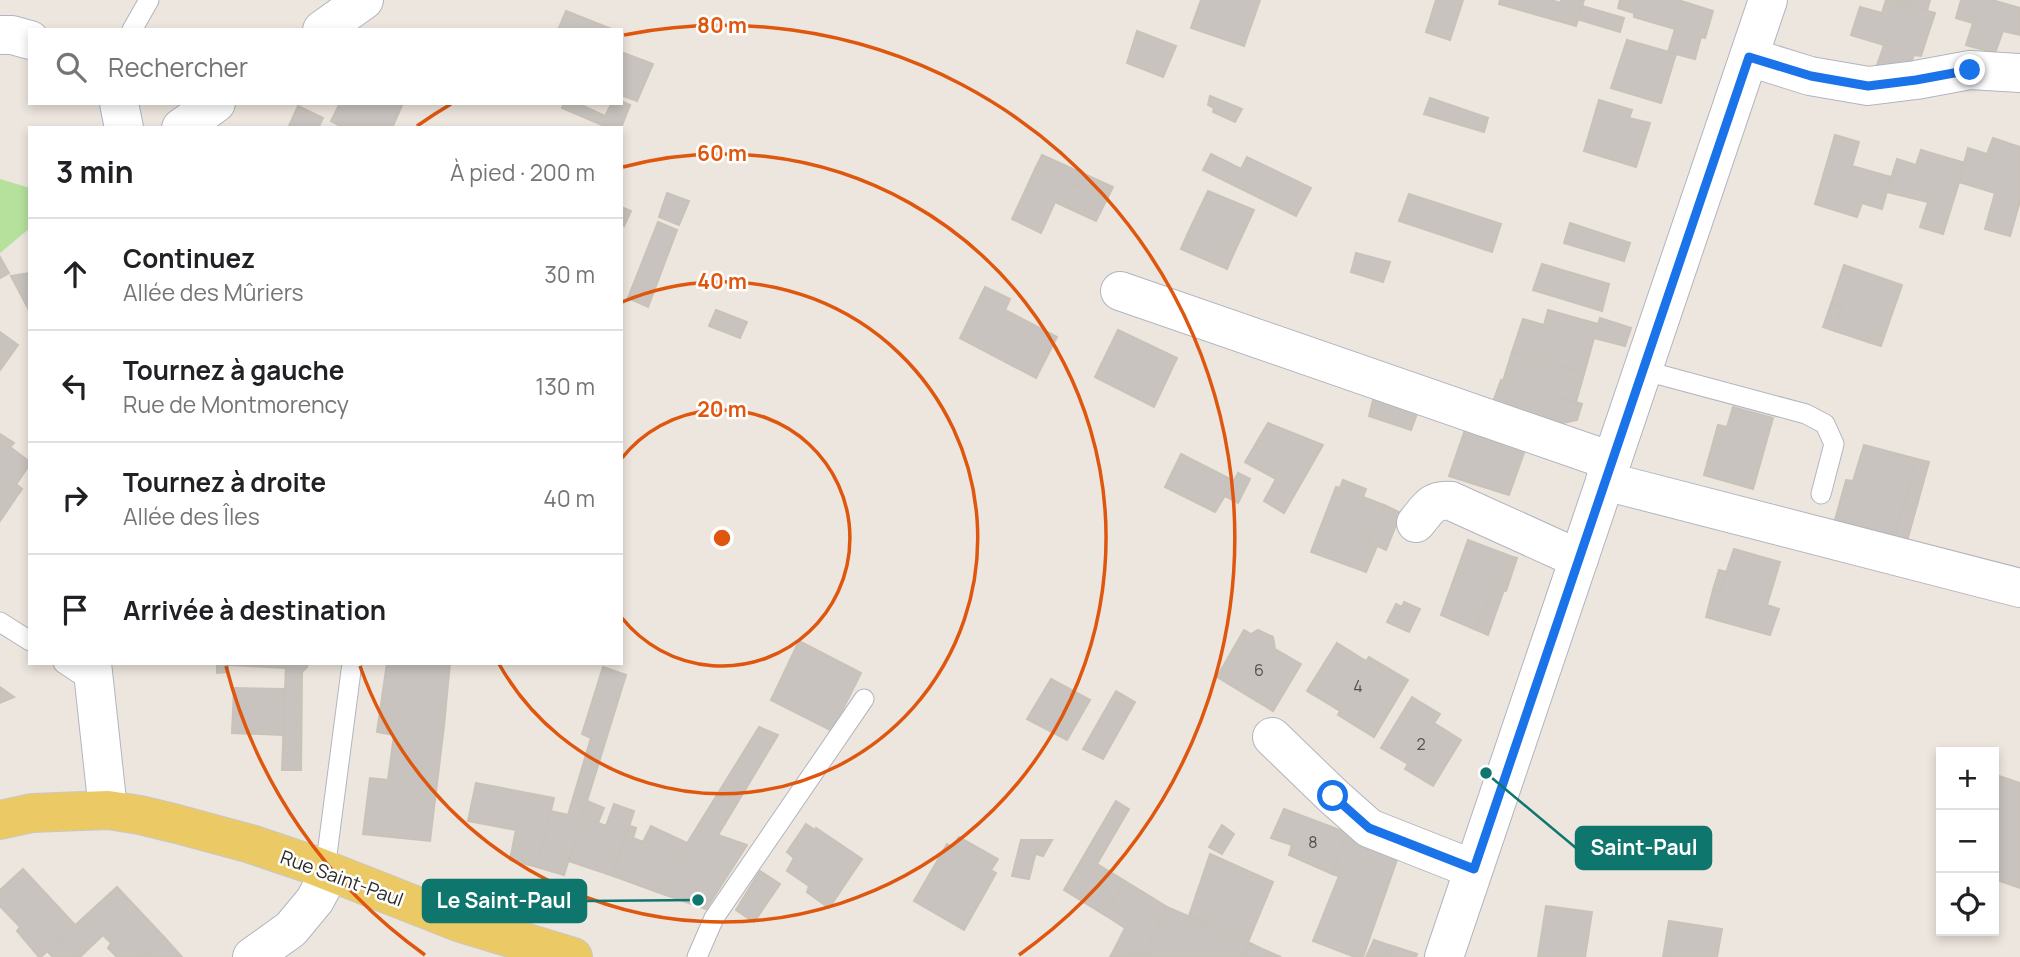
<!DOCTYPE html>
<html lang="fr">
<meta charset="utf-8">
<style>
:root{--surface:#fff;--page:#f6f6f6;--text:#202124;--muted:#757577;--line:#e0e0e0}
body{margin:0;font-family:Manrope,sans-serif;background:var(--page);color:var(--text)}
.controls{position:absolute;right:21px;bottom:21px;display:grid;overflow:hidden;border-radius:0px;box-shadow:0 4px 10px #0003}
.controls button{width:63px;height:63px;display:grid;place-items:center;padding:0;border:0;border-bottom:2px solid var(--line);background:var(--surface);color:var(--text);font:35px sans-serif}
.stop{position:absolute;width:21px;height:21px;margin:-16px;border:5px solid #1a73e8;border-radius:50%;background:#fff}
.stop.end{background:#1a73e8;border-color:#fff;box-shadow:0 2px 7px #0008}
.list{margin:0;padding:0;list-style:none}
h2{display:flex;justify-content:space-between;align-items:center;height:91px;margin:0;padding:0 28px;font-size:30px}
h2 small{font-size:23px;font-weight:400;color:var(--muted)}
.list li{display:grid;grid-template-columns:46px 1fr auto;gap:21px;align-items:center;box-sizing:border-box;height:112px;padding:0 28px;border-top:2px solid var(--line)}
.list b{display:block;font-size:26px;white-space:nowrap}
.list p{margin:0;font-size:23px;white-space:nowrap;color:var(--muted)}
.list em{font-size:23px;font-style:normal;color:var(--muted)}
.icon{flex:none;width:38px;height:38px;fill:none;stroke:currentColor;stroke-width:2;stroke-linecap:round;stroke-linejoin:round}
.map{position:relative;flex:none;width:2020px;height:957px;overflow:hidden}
.search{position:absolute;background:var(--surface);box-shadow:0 4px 10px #0003;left:28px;top:28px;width:595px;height:77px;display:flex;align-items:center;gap:18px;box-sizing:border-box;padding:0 24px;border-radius:0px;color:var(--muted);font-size:26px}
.panel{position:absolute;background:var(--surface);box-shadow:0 4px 10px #0003;left:28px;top:126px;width:595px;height:539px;border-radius:0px}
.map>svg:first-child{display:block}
.green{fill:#b5e19d}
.building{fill:#c8c3be;stroke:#c8c2b8;stroke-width:2}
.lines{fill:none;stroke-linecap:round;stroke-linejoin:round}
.service-casing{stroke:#b2b5be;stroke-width:21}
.minor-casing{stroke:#b2b5be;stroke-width:40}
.tertiary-casing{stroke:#b2b5be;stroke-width:40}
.primary-casing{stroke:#c8c8c8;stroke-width:40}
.service{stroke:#fff;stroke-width:19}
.minor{stroke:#fff;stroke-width:38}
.tertiary{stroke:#fff;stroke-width:38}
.primary{stroke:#ebca65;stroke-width:38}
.route{stroke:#1a73e8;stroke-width:9}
.ring{fill:none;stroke:#df570e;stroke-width:3.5}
.labels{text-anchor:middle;stroke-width:5;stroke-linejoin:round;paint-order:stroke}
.number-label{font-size:16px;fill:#525150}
.street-label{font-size:19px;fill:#2b2b2b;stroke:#fff}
.centre{fill:#df570e;stroke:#fff;stroke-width:3.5}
.ring-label{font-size:21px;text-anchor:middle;font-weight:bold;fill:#df570e;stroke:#fff;stroke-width:5;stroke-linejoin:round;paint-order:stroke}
.leader{fill:none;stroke:#0f766e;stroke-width:2.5}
.callout-dot{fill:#0f766e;stroke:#fff;stroke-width:2.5}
.callout{fill:#0f766e;stroke:#0f766e;stroke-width:2.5}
.callout-label{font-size:21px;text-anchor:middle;font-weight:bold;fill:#fff}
</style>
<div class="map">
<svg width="2020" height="957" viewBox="0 0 2020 957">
<rect width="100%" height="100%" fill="#ede6de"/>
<!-- green -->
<polygon class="green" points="0,179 30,188 30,228 0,253"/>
<!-- building -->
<g class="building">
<polygon points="1201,0 1260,0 1244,46 1191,28"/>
<polygon points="1436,0 1463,0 1450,40 1426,32"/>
<polygon points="1500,0 1552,0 1560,3 1561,0 1584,0 1576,26 1499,4"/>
<polygon points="1620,0 1678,0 1713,11 1705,38 1701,37 1695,59 1668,52 1675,29 1634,17 1634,13 1618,8"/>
<polygon points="1886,0 1935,13 1921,56 1914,55 1906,74 1877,65 1884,45 1851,35 1860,7 1882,13"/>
<polygon points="1891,0 1930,0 1927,11"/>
<polygon points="1961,0 1992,0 2020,8 2020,35 2003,31 1995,53 1966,45 1973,23 1956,18"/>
<polygon points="1582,6 1624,18 1620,32 1577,19"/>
<polygon points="566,11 614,30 558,30"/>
<polygon points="1137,31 1176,46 1163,77 1127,63"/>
<polygon points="1627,40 1676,54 1661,103 1611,88"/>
<polygon points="621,52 653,64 637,101 621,95"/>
<polygon points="1210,96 1242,109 1235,122 1213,112 1214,108 1208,105"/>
<polygon points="1430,98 1488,118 1484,132 1424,114"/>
<polygon points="1599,100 1632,110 1629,118 1650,123 1636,167 1584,151"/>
<polygon points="621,101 630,105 621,128 609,128 562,108 564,103 577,103 605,116 612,103 621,103"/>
<polygon points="340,103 347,105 347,103 403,103 392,128 344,128 331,121"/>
<polygon points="298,106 323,118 318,128 288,128"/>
<polygon points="1835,135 1859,142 1852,166 1891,177 1882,209 1862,203 1857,217 1815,204"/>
<polygon points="1993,138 2020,147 2020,201 2010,236 1985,229 1995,193 1959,182 1968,148 1987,154"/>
<polygon points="1921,150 1965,163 1943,234 1920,227 1928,202 1887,192 1897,159 1916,165"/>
<polygon points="1211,154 1241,169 1247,157 1311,188 1296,216 1203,170"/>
<polygon points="1042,155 1113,187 1107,199 1036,167"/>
<polygon points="1036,167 1107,199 1096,221 1055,202 1041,233 1012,219"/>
<polygon points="1208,191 1254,210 1233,255 1187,235"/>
<polygon points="667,193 689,201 679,225 659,217"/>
<polygon points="1409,194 1501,224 1492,252 1399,221"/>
<polygon points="621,207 631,211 624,226 621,225"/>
<polygon points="658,222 677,230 648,307 628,298"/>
<polygon points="1570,223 1630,243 1624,261 1564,243"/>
<polygon points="1187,235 1233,255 1227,269 1181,249"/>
<polygon points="1356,253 1390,262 1383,282 1351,272"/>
<polygon points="0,257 9,273 0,278"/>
<polygon points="1542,264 1609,284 1602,311 1533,290"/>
<polygon points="1844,265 1902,285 1884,337 1871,333 1868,342 1835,331 1842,307 1831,304"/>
<polygon points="30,273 30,312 11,276"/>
<polygon points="985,287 1010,299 1005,310 1057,337 1036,378 960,338"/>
<polygon points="1831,304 1842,307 1835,331 1823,327"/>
<polygon points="716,310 747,322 740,338 709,326"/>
<polygon points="1548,310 1598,324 1600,318 1631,328 1625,346 1594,338 1584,374 1512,352 1523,319 1544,325"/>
<polygon points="1118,330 1177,358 1154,407 1095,377"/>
<polygon points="0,332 18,345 0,370"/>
<polygon points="1871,333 1884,337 1881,346 1868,342"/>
<polygon points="1512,352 1584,374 1576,402 1503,381"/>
<polygon points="1501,380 1582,404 1577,420 1559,424 1493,402"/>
<polygon points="1374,396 1418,411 1411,430 1369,416"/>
<polygon points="1733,407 1773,418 1753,489 1704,475 1718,425 1727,427"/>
<polygon points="1268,423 1323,445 1284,513 1264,501 1276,479 1245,462"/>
<polygon points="1466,427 1526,447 1509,495 1449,476"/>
<polygon points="0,434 14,443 10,447 30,462 30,464 9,495 15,499 0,521"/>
<polygon points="1864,445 1917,459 1894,537 1835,520 1846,480 1853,481"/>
<polygon points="1181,454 1234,481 1215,512 1165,487"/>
<polygon points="1917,459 1929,462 1907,541 1894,537"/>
<polygon points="1238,473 1250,479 1238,503 1225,496"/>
<polygon points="1343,480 1366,489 1363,497 1384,505 1368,542 1377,546 1366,572 1311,552 1336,487 1340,488"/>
<polygon points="16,484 22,489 15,499 9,495"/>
<polygon points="1384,505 1401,513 1386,550 1368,542"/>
<polygon points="1468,540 1513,557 1474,629 1441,615"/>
<polygon points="1734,549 1780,562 1767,605 1779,609 1770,635 1706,617 1713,590 1720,591"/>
<polygon points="1513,557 1517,558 1506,591 1504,590 1488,635 1474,629"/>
<polygon points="1719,570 1727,572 1720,591 1713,590"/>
<polygon points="1404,602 1420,609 1409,632 1387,622 1396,604 1402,607"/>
<polygon points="1244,630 1251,634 1258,630 1273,637 1275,649 1301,664 1273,711 1217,677"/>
<polygon points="799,641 861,673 832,731 771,700"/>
<polygon points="1337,643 1366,661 1369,657 1408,680 1374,737 1338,715 1340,711 1307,691"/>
<polygon points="217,663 286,663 286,668 228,665 228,672 217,673"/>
<polygon points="286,663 308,663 307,667 302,672 301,770 282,770"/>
<polygon points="387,663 450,663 444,726 430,841 363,834 370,778 388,780 394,735 377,732"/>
<polygon points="603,667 626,675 564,875 537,867 551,811 568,815 591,738 582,734"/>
<polygon points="1051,679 1090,700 1067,740 1027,719"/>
<polygon points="0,687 14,697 0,703"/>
<polygon points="234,688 285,689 283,735 232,733"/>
<polygon points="1116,691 1135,702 1103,759 1083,749"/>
<polygon points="1412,697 1440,714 1434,723 1461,740 1433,786 1405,769 1408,764 1381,748"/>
<polygon points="759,727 778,735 718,835 747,845 706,909 657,892"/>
<polygon points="1999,776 2020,783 2020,888 1994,879 1994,793"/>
<polygon points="476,783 554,798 537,867 510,860 516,830 468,821"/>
<polygon points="587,801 604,808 598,823 606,826 614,804 634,811 613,876 569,861"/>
<polygon points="1116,801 1129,809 1097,864 1125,881 1105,915 1064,890"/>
<polygon points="1284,809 1348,833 1332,874 1289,855 1292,845 1271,838"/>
<polygon points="806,824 815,830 816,828 862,859 829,908 807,892 809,886 787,871 794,858 787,852"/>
<polygon points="1222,825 1234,834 1222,854 1209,847"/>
<polygon points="630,826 636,828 633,838 643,842 651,826 687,843 657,892 613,876"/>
<polygon points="1348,833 1399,854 1363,957 1355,957 1313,941 1339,876 1332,874"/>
<polygon points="959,837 998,859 991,870 952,847"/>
<polygon points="1021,840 1039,840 1029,879 1012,876"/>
<polygon points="1039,840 1052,840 1043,856 1036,854"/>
<polygon points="947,844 996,873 964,930 914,901"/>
<polygon points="1210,854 1273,882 1248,942 1189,916"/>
<polygon points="23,869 75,925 41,957 39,957 17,931 20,927 0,906 0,890"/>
<polygon points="760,871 780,884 754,922 736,910"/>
<polygon points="1125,881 1167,907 1143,957 1116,946 1125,928 1105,915"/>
<polygon points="117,887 164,937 143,957 117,957 108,948 111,943 103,935 80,957 53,957 47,951"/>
<polygon points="1546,906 1592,912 1585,957 1538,957"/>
<polygon points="1167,907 1248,942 1243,957 1143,957"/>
<polygon points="1669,921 1722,929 1717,957 1663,957"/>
<polygon points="164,937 182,957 143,957"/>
<polygon points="1374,940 1389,945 1384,957 1366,957"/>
<polygon points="1248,942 1260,948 1281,957 1243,957"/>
<polygon points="1389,945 1417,954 1416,957 1384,957"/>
<polygon points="1116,946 1140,957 1110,957"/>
</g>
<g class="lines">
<!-- service casing -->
<g class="service-casing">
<g id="service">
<polyline points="132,30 149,0"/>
<polyline points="1642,370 1806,414 1825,424 1834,444 1821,494"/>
<polyline points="0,622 30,641"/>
<polyline points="63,663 93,683"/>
<polyline points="325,870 352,663"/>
<polyline points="697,957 714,918 864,699"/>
</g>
</g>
<!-- minor casing -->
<g class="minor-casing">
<g id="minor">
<polyline points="322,30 364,0"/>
<polyline points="0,35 12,35 30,40"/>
<polyline points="1749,57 1810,76 1868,86 1916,80 1970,70 2020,73"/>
<polyline points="119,103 124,128"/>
<polyline points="181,128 216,103"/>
<polyline points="1120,291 1611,461"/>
<polyline points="1605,481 2020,588"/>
<path d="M1416 523C1428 509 1431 499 1451 501L1579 559"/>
<polyline points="92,663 108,810"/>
<polyline points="1272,737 1333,796 1369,828 1473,869"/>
<polyline points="252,957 291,929 315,900 330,872"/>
</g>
</g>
<!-- tertiary casing -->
<g class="tertiary-casing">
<polyline id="tertiary" points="1444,957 1768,0"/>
</g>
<!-- primary casing -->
<g class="primary-casing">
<polyline id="primary" points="0,820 32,813 108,810 140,815 177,824 251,844 313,865 458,922 573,957"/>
</g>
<!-- service -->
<use href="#service" class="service"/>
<!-- minor -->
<use href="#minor" class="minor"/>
<!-- tertiary -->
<use href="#tertiary" class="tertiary"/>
<!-- primary -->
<use href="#primary" class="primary"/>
</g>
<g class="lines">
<!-- route -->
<polyline class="route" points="1333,796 1369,828 1474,869 1749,57 1811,76 1868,86 1916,80 1970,70"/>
</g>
<!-- distance rings -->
<g class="ring">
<path d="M622 458A128 128 0 1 1 622 618"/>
<path d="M622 302A256 256 0 1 1 499 664"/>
<path d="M623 167A384 384 0 1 1 360 666"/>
<path d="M425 955A512 512 0 0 1 226 666M417 126A512 512 0 0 1 451 104M624 35A512 512 0 0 1 1019 955"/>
</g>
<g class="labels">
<!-- number labels -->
<g class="number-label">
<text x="1259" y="676">6</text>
<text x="1358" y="692">4</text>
<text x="1421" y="750">2</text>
<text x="1313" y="848">8</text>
</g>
<!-- street labels -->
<g class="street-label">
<text transform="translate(342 878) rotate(20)" y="7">Rue Saint-Paul</text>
</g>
</g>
<circle cx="722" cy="538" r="10" class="centre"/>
<g class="ring-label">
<text x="722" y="33">80 m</text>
<text x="722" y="161">60 m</text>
<text x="722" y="289">40 m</text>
<text x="722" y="417">20 m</text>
</g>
<!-- callouts -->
<path class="leader" d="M1486 773L1576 848M698 900L586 901"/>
<g class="callout-dot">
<circle cx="1486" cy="773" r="7"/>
<circle cx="698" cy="900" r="7"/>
</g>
<g class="callout">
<rect x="1576" y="827" width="135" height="42" rx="7"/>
<rect x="423" y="880" width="163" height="42" rx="7"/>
</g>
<g class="callout-label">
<text x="1644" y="855">Saint-Paul</text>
<text x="504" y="908">Le Saint-Paul</text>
</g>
</svg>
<div class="controls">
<button>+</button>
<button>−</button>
<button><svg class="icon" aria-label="locate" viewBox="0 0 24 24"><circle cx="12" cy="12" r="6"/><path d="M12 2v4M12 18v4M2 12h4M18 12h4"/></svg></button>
</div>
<div class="stop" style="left:1333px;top:796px"></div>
<div class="stop end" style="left:1970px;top:70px"></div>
<div class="search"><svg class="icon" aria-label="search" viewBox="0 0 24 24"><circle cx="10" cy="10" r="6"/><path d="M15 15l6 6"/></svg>Rechercher</div>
<section class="panel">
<h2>3 min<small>À pied · 200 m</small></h2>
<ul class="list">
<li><svg class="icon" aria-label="ahead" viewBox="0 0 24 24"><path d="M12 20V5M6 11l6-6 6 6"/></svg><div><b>Continuez</b><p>Allée des Mûriers</p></div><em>30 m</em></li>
<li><svg class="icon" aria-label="left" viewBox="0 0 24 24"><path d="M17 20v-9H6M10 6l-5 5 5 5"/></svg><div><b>Tournez à gauche</b><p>Rue de Montmorency</p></div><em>130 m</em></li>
<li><svg class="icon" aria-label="right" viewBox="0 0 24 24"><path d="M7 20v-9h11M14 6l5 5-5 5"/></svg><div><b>Tournez à droite</b><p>Allée des Îles</p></div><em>40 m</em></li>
<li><svg class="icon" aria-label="arrive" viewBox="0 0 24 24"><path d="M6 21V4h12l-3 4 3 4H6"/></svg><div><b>Arrivée à destination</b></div></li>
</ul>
</section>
</div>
